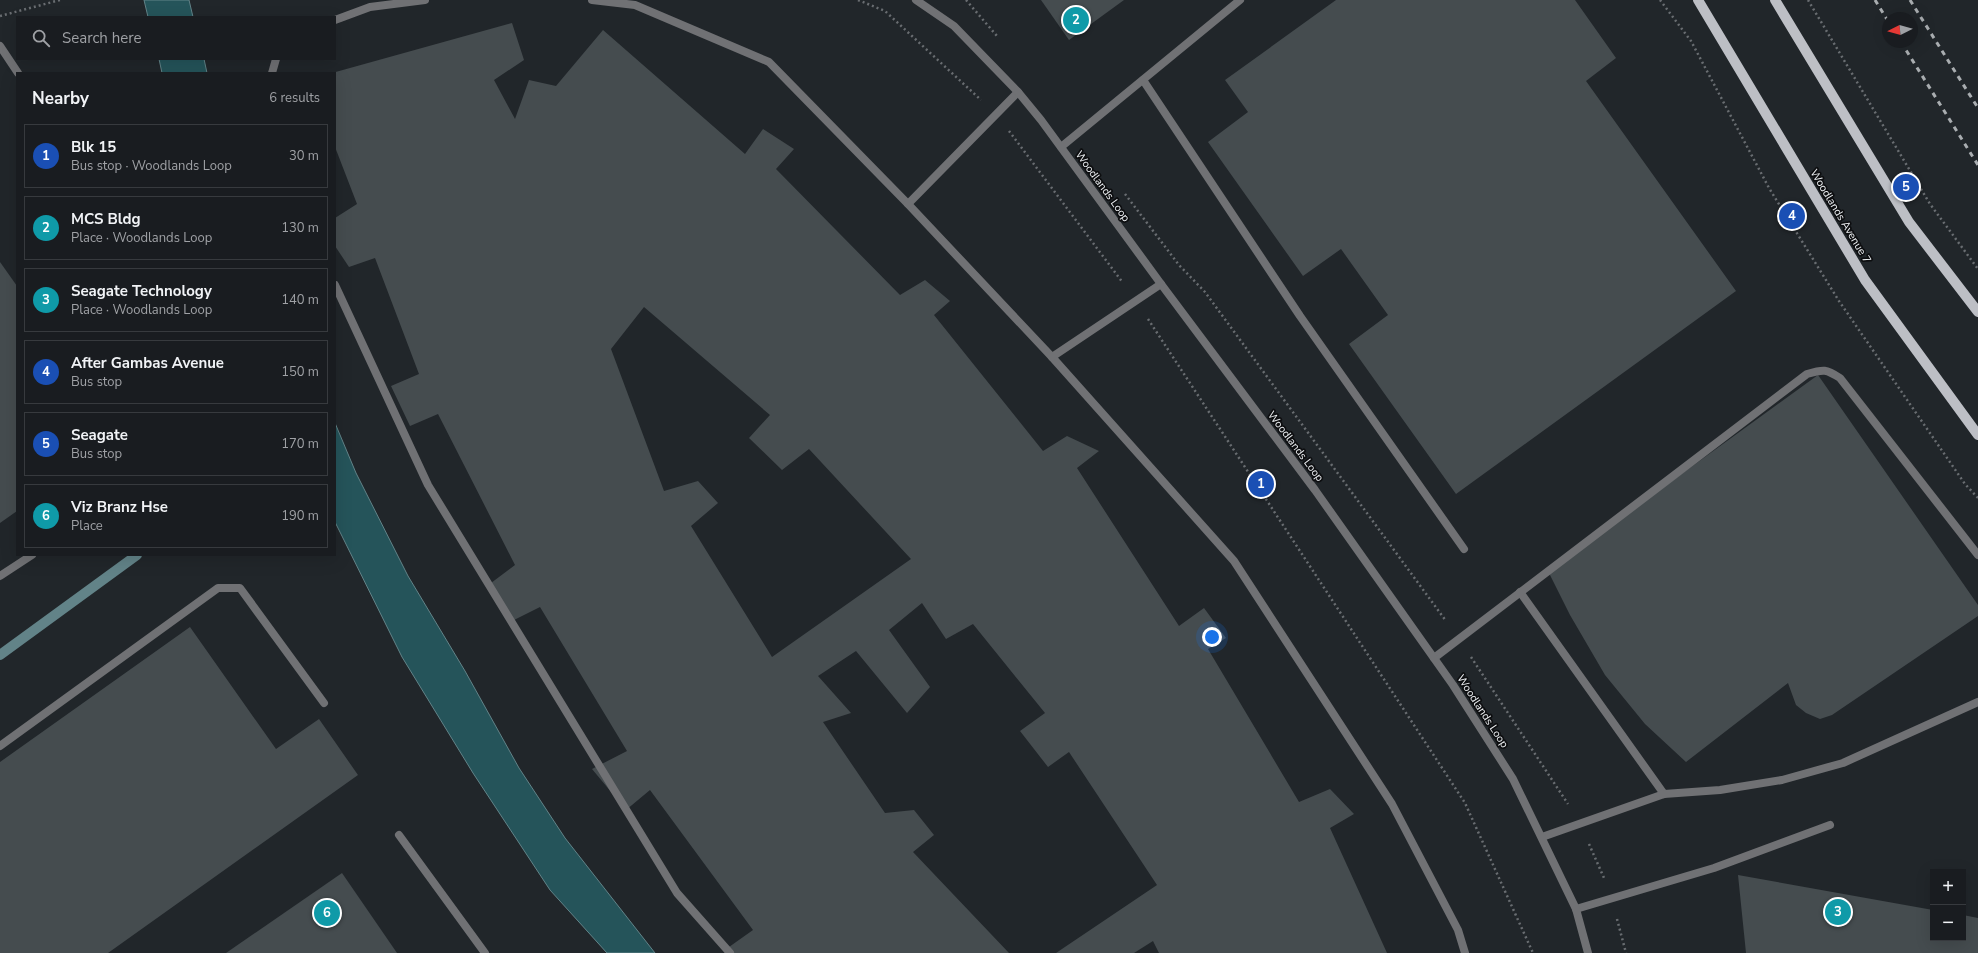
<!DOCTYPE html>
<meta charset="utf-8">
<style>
:root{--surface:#191c20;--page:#26292d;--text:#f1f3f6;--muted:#9fa1a5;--line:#373a3e;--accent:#8c9099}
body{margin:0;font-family:"Nunito Sans",sans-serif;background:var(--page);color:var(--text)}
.controls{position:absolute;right:12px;bottom:12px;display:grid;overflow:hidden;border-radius:0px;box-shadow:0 4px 16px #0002}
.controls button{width:36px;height:36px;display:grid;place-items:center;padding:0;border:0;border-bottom:1px solid var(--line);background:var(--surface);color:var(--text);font:20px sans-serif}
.compass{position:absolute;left:1882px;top:12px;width:36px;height:36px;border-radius:50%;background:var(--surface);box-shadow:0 4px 16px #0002;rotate:264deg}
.you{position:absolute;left:1212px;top:637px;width:14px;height:14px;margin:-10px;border:3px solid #fff;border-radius:50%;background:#1a73e8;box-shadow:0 0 0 6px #1a73e833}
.badge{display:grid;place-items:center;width:26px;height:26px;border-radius:50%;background:var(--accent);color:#fff;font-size:13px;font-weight:700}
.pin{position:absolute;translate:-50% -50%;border:2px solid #fff;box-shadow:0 1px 4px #0006}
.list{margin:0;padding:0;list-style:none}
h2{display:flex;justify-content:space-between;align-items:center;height:52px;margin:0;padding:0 16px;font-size:17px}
h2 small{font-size:13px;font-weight:400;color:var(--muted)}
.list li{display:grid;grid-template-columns:26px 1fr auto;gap:12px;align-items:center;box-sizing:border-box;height:64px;margin:0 8px 8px;padding:0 8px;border:1px solid var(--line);border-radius:0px}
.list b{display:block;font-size:15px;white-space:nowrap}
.list p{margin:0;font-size:13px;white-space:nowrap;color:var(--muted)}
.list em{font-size:13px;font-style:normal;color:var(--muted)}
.icon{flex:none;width:22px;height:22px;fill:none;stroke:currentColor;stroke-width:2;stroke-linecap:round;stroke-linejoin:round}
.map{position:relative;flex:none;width:1978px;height:953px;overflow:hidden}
.search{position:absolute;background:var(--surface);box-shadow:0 4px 16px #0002;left:16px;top:16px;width:320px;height:44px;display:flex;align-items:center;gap:10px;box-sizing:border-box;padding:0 14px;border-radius:0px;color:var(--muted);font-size:15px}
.panel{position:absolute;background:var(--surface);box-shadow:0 4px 16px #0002;left:16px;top:72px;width:320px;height:484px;border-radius:0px}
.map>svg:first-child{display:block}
.water{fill:#25545a;stroke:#628388}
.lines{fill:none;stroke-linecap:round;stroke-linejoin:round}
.stream{stroke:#628388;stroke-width:10}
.building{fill:#454c4f;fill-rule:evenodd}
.path{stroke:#696d71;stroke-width:2.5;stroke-dasharray:2 3;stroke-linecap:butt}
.service{stroke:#707174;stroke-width:8}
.minor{stroke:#707174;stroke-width:8}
.primary{stroke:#bdbfc5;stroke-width:10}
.rail{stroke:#a9adb0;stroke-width:3;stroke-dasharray:5 5;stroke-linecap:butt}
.labels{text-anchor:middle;stroke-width:3.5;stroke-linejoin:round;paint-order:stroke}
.street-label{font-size:11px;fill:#eff2f5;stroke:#0d0e10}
</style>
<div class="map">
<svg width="1978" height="953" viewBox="0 0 1978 953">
<rect width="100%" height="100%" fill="#21262a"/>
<!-- water -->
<g class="water">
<polygon points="144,0 189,0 193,17 148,17"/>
<polygon points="159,59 204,59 207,73 162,73"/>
<polygon points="335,423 356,473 408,576 465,671 519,768 565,838 655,953 607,953 550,890 473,773 402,657 335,522"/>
</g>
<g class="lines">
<!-- stream -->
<polyline class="stream" points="0,655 137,555"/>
</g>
<!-- building -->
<g class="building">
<polygon points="1041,0 1124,0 1069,40"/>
<polygon points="1336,0 1575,0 1616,58 1586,81 1736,291 1456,494 1349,344 1388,315 1341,249 1303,276 1208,142 1248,112 1225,80"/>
<path d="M512 23 524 60 494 80 515 119 529 80 556 86 603 30 745 154 763 129 794 149 776 169 900 295 925 280 950 301 934 315 1043 451 1067 436 1099 451 1077 468 1179 626 1204 608 1226 638 1208 649 1299 802 1330 789 1354 814 1330 828 1387 953H1159L1153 941 1134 953H1056L1157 885 1069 752 1048 767 1020 731 1045 713 973 624 946 639 922 603 889 630 930 687 907 713 856 651 818 676 851 713 823 722 885 813 914 810 934 835 913 852 1009 953H733L729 947 753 930 650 790 626 810 592 769 627 751 540 607 512 621 491 583 515 565 438 414 410 426 391 386 419 374 375 258 349 267 335 246V218L357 204 335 147V73H332ZM644 307 770 415 749 438 782 470 809 449 911 559 772 657 691 526 718 503 698 481 664 491 611 349Z"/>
<polygon points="0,262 17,286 17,511 0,523"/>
<polygon points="1818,375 1978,605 1978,616 1832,715 1820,719 1806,713 1796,705 1788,683 1686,762 1645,724 1605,675 1570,615 1548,571"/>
<polygon points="190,627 276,749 319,719 358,775 108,953 0,953 0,762"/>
<polygon points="342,873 397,953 226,953"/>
<polygon points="1738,875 1933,910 1933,938 1963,938 1963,915 1978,918 1978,953 1746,953"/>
</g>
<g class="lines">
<!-- path -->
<g class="path">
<polyline points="858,0 885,11 981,100"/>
<polyline points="966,0 997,36"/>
<polyline points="1660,0 1691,41 1769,188 1839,301 1965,484 1978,498"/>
<polyline points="1808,0 1930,204 1978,269"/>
<polyline points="0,16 60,0"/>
<polyline points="1009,131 1123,283"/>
<polyline points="1125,194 1179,265 1205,292 1446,621"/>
<polyline points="1148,319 1465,803 1533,953"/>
<polyline points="1471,657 1568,804"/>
<polyline points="1589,844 1604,878"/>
<polyline points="1617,919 1626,953"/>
</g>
<!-- service -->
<g class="service">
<polyline points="592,0 635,5 769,62 908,204 1052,357 1234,561 1392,804 1458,930 1465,953"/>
<polyline points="335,20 370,7 425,0"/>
<polyline points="0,46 18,73"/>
<polyline points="272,73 276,59"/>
<polyline points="1143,80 1300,316 1464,549"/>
<polyline points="1061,147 1240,0"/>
<polyline points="908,204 1018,92"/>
<polyline points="335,285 428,485 677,893 730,953"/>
<polyline points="1052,357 1161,284"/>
<polyline points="0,576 32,555"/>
<polyline points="1520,592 1664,794"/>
<path d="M1434 658 1807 374C1824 369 1826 369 1840 378L1978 555"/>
<polyline points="0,746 218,588 240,588 324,703"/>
<polyline points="399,835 485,953"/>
<polyline points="1542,837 1664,794 1720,790 1782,780 1843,763 1978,702"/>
<polyline points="1576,909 1714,868 1830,825"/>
</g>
<!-- minor -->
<polyline class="minor" points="916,0 954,26 1018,92 1041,120 1161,284 1315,490 1453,685 1513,779 1576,909 1588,953"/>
<!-- primary -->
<g class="primary">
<polyline points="1698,0 1865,280 1978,435"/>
<polyline points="1775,0 1909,222 1978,312"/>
</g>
<!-- rail -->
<g class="rail">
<polyline points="1875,0 1888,21"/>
<polyline points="1910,0 1978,108"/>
<polyline points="1901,42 1978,165"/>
</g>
</g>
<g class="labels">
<!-- street labels -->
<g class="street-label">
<text transform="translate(1103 186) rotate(54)" y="4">Woodlands Loop</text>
<text transform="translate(1841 216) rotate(59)" y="4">Woodlands Avenue 7</text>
<text transform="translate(1296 446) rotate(53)" y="4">Woodlands Loop</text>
<text transform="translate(1483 711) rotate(57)" y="4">Woodlands Loop</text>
</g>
</g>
</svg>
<div class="controls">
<button>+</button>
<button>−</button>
</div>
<svg class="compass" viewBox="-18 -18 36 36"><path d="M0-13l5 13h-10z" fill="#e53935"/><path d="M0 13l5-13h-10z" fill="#9fa1a5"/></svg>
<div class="you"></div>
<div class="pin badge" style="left:1261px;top:484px;background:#1a4fb4">1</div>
<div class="pin badge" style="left:1076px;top:20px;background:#0f9aa8">2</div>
<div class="pin badge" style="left:1838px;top:912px;background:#0f9aa8">3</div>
<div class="pin badge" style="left:1792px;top:216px;background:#1a4fb4">4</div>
<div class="pin badge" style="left:1906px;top:187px;background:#1a4fb4">5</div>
<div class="pin badge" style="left:327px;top:913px;background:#0f9aa8">6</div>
<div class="search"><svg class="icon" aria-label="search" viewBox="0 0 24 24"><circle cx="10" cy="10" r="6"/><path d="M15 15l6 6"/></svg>Search here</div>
<section class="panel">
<h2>Nearby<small>6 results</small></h2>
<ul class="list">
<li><span class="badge" style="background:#1a4fb4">1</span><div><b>Blk 15</b><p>Bus stop · Woodlands Loop</p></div><em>30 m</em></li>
<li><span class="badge" style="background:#0f9aa8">2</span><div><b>MCS Bldg</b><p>Place · Woodlands Loop</p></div><em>130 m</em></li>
<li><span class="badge" style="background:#0f9aa8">3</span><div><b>Seagate Technology</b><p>Place · Woodlands Loop</p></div><em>140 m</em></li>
<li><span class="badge" style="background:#1a4fb4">4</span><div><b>After Gambas Avenue</b><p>Bus stop</p></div><em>150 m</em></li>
<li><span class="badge" style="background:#1a4fb4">5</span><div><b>Seagate</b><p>Bus stop</p></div><em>170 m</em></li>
<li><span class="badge" style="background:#0f9aa8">6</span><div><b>Viz Branz Hse</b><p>Place</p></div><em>190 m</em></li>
</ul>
</section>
</div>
